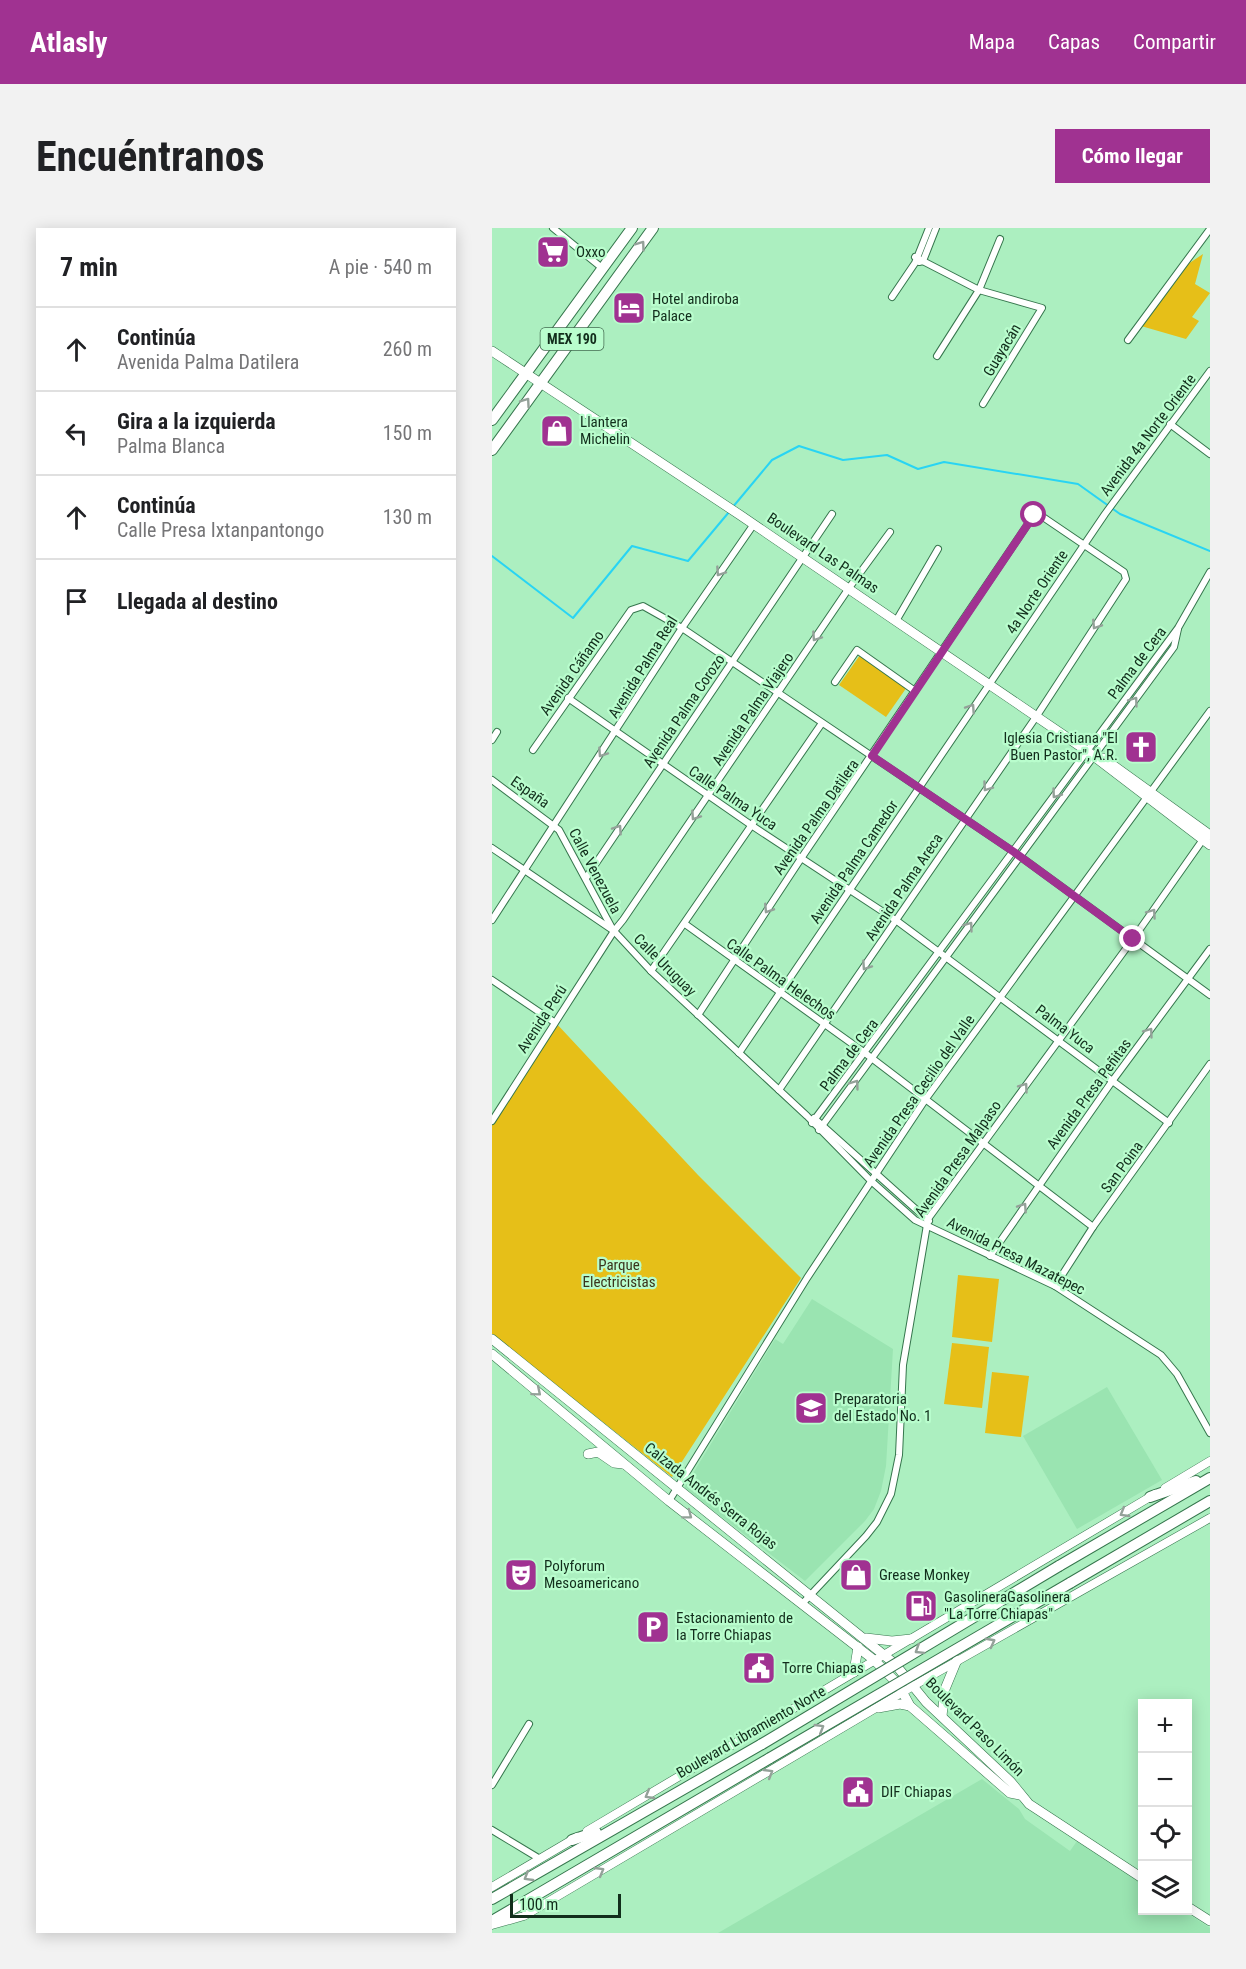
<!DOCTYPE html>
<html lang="es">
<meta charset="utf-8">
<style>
:root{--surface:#fff;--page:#f2f2f2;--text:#202124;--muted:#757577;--line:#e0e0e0;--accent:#a03291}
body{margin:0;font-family:"Roboto Condensed",sans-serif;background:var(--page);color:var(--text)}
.controls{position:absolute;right:18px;bottom:18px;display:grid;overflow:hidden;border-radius:0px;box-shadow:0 3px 15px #0003}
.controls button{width:54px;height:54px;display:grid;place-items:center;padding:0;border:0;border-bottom:2px solid var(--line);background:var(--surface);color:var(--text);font:30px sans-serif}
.scale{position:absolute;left:18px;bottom:15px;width:111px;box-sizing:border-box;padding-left:6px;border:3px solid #122e1c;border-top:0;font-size:16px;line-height:21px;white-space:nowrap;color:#122e1c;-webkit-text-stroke:4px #b9fdcd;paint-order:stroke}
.stop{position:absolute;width:18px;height:18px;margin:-14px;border:4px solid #a03291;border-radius:50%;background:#fff}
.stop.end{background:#a03291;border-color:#fff;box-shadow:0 2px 6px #0008}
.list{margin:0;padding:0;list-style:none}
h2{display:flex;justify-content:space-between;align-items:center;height:78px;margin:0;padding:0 24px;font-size:26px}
h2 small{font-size:20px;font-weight:400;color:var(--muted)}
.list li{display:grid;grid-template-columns:39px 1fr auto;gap:18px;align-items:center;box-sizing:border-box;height:84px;padding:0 24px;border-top:2px solid var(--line)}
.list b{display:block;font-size:22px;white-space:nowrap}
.list p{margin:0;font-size:20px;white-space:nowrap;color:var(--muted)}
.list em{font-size:20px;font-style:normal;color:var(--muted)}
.icon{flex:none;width:33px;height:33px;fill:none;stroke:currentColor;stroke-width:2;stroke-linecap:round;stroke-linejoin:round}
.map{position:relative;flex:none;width:718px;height:1705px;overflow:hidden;border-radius:0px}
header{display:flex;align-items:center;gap:36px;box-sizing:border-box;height:84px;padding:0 30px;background:var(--accent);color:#fff}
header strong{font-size:28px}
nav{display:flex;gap:33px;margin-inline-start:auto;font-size:21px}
.intro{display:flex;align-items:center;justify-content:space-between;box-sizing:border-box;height:144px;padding:0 36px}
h1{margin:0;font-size:42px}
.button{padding:15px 27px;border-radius:0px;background:var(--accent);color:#fff;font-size:21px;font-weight:700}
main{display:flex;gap:36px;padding:0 36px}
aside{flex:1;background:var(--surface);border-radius:0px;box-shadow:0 3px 15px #0003}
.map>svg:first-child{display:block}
.built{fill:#9ae4b1}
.green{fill:#e6bf18}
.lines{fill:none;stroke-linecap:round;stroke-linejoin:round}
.stream{stroke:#29d4f3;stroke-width:2}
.minor-casing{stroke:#36764d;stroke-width:8}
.tertiary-casing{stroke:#36764d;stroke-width:9}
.secondary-casing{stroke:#36764d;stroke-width:10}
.primary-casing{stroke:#36764d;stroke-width:12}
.trunk-casing{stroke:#36764d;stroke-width:12}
.minor{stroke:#fff;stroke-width:6}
.tertiary{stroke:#fff;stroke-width:8}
.secondary{stroke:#fff;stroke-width:9}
.primary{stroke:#fff;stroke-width:10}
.trunk{stroke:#fff;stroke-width:10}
.trunk-bridge-casing{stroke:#36764d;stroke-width:12;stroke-linecap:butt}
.trunk-bridge{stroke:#fff;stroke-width:10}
.oneway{stroke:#94a199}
.route{stroke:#a03291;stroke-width:8}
.labels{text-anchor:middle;stroke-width:4.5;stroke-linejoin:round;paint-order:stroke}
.shield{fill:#b9fdcd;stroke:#446c51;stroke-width:1.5}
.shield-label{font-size:14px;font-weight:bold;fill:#122e1c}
.poi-label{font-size:15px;fill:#122e1c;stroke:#b9fdcd;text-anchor:start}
.street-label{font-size:15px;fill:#122e1c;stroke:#b9fdcd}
.park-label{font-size:15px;fill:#3b341c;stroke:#b9fdcd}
</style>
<header>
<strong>Atlasly</strong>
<nav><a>Mapa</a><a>Capas</a><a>Compartir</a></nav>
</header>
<div class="intro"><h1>Encuéntranos</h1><a class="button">Cómo llegar</a></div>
<main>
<aside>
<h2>7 min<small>A pie · 540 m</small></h2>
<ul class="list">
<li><svg class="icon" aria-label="ahead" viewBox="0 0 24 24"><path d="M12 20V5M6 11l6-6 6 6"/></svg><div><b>Continúa</b><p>Avenida Palma Datilera</p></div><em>260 m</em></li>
<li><svg class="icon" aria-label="left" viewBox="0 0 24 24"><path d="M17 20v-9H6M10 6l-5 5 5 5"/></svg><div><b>Gira a la izquierda</b><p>Palma Blanca</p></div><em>150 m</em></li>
<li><svg class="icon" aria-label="ahead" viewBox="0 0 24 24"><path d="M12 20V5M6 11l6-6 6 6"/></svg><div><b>Continúa</b><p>Calle Presa Ixtanpantongo</p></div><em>130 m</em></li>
<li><svg class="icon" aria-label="arrive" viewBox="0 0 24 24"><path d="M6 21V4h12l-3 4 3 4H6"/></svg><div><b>Llegada al destino</b></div></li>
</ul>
</aside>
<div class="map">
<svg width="718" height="1705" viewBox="0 0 718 1705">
<rect width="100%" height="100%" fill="#acefc0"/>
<!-- built -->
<g class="built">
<polygon points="320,1071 401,1121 394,1238 389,1263 382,1281 373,1293 313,1353 192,1260 283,1111 291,1116"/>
<polygon points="615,1159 670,1252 585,1301 531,1208"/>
<polygon points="490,1551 527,1581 533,1591 578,1623 585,1613 650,1655 650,1682 692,1683 718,1700 718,1705 226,1705"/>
</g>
<!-- green -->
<g class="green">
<polygon points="711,26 703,56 718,65 700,89 707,93 694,111 649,98 696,36"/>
<polygon points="368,427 415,459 394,489 347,457"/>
<polygon points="63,794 206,947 309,1050 180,1249 0,1106 0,893"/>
<polygon points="466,1047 507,1051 500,1114 460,1109"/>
<polygon points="460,1115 497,1119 490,1180 452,1176"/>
<polygon points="500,1144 537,1148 529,1209 493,1205"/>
</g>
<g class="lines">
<!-- stream -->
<g class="stream">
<polyline points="240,280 280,232 307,218 351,232 395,227 426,241 452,234 586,256 628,286 718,323"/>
<polyline points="0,328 81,390 140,318 196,333 237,284"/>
</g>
<!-- minor casing -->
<g class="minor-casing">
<g id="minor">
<polyline points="61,0 110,40"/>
<polyline points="423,29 487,62 550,80 491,176"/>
<polyline points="427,34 431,33 444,0"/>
<polyline points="400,69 423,35 437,0"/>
<polyline points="636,112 718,1"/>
<polyline points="445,128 487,62 508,11"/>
<polyline points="678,196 718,226"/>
<polyline points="404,393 446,321"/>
<polyline points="343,454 365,422 423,463"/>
<polyline points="76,470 259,597 405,693 677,895"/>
<polyline points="0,512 5,504"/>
<polyline points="41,522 139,382 151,378 190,400 522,624 718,767"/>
<polyline points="0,552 67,602 121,702"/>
<polyline points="0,620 122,703 159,743 315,888 378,952 423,992 563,1058 669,1127 685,1146 718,1205"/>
<polyline points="94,650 340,286"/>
<polyline points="0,692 190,400 262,296"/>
<polyline points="193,696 373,825 601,999"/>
<polyline points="159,743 330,495"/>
<polyline points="0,752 62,794"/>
<polyline points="206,787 310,629 542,287 548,287 632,344 634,351 544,489 287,862"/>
<polyline points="247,825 613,286 718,143"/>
<polyline points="322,890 437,993"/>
<polyline points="0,893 122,703 131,692 357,360 398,304"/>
<polyline points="320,895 686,400 718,344"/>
<polyline points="327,902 682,419 686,401"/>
<polyline points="498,1028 621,852 718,721"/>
<polyline points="563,1058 601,999 718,836"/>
<polyline points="177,1273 315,1050 433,872 718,483"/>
<polyline points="310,1376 374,1308 385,1294 399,1266 407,1227 411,1137 436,991 641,711 712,610"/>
<polyline points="0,1557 37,1496"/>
<polyline points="0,1602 48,1631"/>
</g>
</g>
<!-- tertiary casing -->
<g class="tertiary-casing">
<g id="tertiary">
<polyline points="673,1260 718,1233"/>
<polyline points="95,1603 663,1266"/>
<polyline points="0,1659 85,1609"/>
<polyline points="0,1697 32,1688 421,1458 718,1290"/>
</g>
</g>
<!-- secondary casing -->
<g class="secondary-casing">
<g id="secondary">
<polyline points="0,123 248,287 595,523 718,617"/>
<polyline points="611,530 718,607"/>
<polyline points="0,1111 403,1436 434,1474 519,1554 537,1576 650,1650"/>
<polyline points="0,1126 177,1273 382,1432 406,1456 418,1478 518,1565 528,1567"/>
<polyline points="96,1226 106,1224 122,1235 131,1236"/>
<polyline points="374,1410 400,1413 419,1411"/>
<polyline points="362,1444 366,1419"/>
<polyline points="386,1480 408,1476 418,1478"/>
<polyline points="450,1488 453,1461 465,1432"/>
<polyline points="696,1679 718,1693"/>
</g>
</g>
<!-- primary casing -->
<g class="primary-casing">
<g id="primary">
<polyline points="0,192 140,0"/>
<polyline points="0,222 161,0"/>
</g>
</g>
<!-- trunk casing -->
<g class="trunk-casing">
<g id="trunk">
<polyline points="658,1269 704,1253"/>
<polyline points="567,1338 718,1250"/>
<polyline points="578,1355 718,1273"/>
<polyline points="80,1612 104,1604"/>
<polyline points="0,1671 270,1516"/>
<polyline points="0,1693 278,1530"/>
</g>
</g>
<!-- minor -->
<use href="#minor" class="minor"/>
<!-- tertiary -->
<use href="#tertiary" class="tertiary"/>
<!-- secondary -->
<use href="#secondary" class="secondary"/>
<!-- primary -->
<use href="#primary" class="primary"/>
<!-- trunk -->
<use href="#trunk" class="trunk"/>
<!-- trunk-bridge casing -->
<g class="trunk-bridge-casing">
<g id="trunk-bridge">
<polyline points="270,1516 567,1338"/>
<polyline points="278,1530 578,1355"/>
</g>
</g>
<!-- trunk-bridge -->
<use href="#trunk-bridge" class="trunk-bridge"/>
</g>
<!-- one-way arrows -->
<defs><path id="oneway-chevron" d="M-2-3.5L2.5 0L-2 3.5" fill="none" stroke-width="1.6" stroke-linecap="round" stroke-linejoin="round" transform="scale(1.5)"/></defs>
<g class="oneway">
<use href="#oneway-chevron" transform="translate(149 17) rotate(-54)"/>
<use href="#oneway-chevron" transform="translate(34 174) rotate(-55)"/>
<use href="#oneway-chevron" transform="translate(228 344) rotate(124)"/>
<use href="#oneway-chevron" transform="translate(604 397) rotate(123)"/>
<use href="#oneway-chevron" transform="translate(324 409) rotate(124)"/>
<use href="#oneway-chevron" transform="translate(642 473) rotate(-54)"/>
<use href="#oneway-chevron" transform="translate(479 480) rotate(-56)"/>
<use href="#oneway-chevron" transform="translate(110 525) rotate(124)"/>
<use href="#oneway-chevron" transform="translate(495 559) rotate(125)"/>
<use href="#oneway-chevron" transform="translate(564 566) rotate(126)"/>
<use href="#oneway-chevron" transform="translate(203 588) rotate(124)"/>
<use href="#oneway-chevron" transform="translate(126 601) rotate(-56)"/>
<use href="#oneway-chevron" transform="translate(276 681) rotate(123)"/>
<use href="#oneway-chevron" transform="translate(660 685) rotate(-55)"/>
<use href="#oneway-chevron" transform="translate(477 698) rotate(-54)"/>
<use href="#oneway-chevron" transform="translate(374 738) rotate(124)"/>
<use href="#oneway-chevron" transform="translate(657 804) rotate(-54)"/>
<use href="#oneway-chevron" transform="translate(363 856) rotate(-54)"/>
<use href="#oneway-chevron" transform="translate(532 859) rotate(-54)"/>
<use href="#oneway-chevron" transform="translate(531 979) rotate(-56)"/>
<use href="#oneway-chevron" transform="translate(45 1164) rotate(40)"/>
<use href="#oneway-chevron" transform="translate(632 1285) rotate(149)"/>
<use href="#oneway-chevron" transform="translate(196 1287) rotate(37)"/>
<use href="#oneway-chevron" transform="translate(499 1414) rotate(-28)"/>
<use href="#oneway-chevron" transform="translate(427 1422) rotate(148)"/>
<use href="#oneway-chevron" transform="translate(328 1500) rotate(-31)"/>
<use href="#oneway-chevron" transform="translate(277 1545) rotate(-31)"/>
<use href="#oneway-chevron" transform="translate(157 1567) rotate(150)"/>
<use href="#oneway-chevron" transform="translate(108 1643) rotate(-30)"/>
<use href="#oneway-chevron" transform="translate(36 1649) rotate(149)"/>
</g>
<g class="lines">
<!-- route -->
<polyline class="route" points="542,287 380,528 522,624 641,711"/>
</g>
<!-- icons -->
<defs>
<g id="supermarket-square" transform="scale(1.725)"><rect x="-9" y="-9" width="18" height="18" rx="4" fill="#a03291" stroke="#b9fdcd"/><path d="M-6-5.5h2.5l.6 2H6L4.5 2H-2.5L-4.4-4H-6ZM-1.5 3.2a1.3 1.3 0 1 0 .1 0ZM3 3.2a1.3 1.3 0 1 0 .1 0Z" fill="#fff"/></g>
<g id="hotel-square" transform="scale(1.725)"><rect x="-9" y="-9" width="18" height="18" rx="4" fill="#a03291" stroke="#b9fdcd"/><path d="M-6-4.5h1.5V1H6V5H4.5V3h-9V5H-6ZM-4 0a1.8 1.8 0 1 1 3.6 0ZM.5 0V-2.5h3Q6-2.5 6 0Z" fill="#fff"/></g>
<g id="shop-square" transform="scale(1.725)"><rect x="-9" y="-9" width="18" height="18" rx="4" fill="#a03291" stroke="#b9fdcd"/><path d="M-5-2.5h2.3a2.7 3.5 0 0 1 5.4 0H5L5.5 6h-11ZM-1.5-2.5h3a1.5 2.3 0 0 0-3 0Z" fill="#fff"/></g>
<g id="church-square" transform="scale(1.725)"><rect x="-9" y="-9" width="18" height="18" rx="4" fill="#a03291" stroke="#b9fdcd"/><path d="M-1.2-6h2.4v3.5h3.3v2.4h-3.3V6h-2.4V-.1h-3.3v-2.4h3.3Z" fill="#fff"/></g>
<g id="school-square" transform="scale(1.725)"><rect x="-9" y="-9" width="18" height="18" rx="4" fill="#a03291" stroke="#b9fdcd"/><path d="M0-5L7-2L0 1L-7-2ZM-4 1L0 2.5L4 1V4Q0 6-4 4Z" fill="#fff"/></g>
<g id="theatre-square" transform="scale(1.725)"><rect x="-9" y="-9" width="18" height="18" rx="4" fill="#a03291" stroke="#b9fdcd"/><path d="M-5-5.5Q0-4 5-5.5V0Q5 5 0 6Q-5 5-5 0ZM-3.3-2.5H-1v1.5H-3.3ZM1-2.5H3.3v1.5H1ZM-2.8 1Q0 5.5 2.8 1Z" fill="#fff"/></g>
<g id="fuel-square" transform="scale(1.725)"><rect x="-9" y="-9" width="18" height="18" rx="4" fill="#a03291" stroke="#b9fdcd"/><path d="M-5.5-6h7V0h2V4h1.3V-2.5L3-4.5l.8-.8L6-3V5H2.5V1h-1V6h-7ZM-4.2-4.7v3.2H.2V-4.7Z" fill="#fff"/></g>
<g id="parking-square" transform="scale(1.725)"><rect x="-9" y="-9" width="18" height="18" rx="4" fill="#a03291" stroke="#b9fdcd"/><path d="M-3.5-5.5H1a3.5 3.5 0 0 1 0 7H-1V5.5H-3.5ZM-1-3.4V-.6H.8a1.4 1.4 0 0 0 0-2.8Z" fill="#fff"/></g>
<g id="civic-square" transform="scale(1.725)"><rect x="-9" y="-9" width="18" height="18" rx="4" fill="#a03291" stroke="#b9fdcd"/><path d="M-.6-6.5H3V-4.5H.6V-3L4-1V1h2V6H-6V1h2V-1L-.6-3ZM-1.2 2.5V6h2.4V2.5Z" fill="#fff"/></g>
</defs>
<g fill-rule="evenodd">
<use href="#supermarket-square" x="61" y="24"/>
<use href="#hotel-square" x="137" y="80"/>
<use href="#shop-square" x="65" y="203"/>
<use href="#church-square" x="649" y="519"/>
<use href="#school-square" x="319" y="1180"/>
<use href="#theatre-square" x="29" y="1347"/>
<use href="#shop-square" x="364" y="1347"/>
<use href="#fuel-square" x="429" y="1378"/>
<use href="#parking-square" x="161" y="1399"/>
<use href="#civic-square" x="267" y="1440"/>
<use href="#civic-square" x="366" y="1564"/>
</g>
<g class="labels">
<!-- shield labels -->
<rect class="shield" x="48.5" y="100" width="63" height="22" rx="4.5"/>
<g class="shield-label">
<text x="80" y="116">MEX 190</text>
</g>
<!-- poi labels -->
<g class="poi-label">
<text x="84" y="29">Oxxo</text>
<text x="160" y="76">Hotel andiroba<tspan x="160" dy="17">Palace</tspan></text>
<text x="88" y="199">Llantera<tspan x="88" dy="17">Michelin</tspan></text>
<text x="626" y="515" text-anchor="end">Iglesia Cristiana "El<tspan x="626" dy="17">Buen Pastor", A.R.</tspan></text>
<text x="342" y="1176">Preparatoria<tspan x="342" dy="17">del Estado No. 1</tspan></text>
<text x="52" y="1343">Polyforum<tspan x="52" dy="17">Mesoamericano</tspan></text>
<text x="387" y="1352">Grease Monkey</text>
<text x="452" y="1374">GasolineraGasolinera<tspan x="452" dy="17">"La Torre Chiapas"</tspan></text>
<text x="184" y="1395">Estacionamiento de<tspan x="184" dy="17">la Torre Chiapas</tspan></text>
<text x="290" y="1445">Torre Chiapas</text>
<text x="389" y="1569">DIF Chiapas</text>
</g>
<!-- street labels -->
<g class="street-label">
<text transform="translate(510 122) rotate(-59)" y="5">Guayacán</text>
<text transform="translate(656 207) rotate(-53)" y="5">Avenida 4a Norte Oriente</text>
<text transform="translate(331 325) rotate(34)" y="5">Boulevard Las Palmas</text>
<text transform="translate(545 364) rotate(-56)" y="5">4a Norte Oriente</text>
<text transform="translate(645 435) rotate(-53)" y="5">Palma de Cera</text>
<text transform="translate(151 439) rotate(-58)" y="5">Avenida Palma Real</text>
<text transform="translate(80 445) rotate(-55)" y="5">Avenida Cáñamo</text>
<text transform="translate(261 481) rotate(-56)" y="5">Avenida Palma Viajero</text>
<text transform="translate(192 483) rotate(-56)" y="5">Avenida Palma Corozo</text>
<text transform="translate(38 564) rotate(35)" y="5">España</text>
<text transform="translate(241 570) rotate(34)" y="5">Calle Palma Yuca</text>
<text transform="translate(324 589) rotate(-55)" y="5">Avenida Palma Datilera</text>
<text transform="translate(362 634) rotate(-56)" y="5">Avenida Palma Camedor</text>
<text transform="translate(103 643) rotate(62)" y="5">Calle Venezuela</text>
<text transform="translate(412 659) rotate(-56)" y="5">Avenida Palma Areca</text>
<text transform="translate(173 737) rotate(45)" y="5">Calle Uruguay</text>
<text transform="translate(289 751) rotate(35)" y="5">Calle Palma Helechos</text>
<text transform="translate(50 791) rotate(-57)" y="5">Avenida Perú</text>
<text transform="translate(573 801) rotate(37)" y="5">Palma Yuca</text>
<text transform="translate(357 827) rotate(-53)" y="5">Palma de Cera</text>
<text transform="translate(427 863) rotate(-55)" y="5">Avenida Presa Cecilio del Valle</text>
<text transform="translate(597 866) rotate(-54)" y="5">Avenida Presa Peñitas</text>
<text transform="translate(466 931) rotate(-55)" y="5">Avenida Presa Malpaso</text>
<text transform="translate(630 939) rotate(-54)" y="5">San Poina</text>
<text transform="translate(524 1028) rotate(27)" y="5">Avenida Presa Mazatepec</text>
<text transform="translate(219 1268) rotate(38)" y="5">Calzada Andrés Serra Rojas</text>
<text transform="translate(483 1499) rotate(45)" y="5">Boulevard Paso Limón</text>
<text transform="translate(259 1504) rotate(-30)" y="5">Boulevard Libramiento Norte</text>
</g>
<!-- park labels -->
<g class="park-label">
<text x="127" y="1042">Parque<tspan x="127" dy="17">Electricistas</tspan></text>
</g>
</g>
</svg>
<div class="controls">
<button>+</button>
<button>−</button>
<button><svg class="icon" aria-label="locate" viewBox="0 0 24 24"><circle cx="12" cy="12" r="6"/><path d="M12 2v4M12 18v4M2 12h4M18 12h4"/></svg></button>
<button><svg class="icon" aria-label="layers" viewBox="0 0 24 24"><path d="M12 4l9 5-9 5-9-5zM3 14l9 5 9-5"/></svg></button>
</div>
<div class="scale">100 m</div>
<div class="stop" style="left:542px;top:287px"></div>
<div class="stop end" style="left:641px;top:711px"></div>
</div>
</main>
